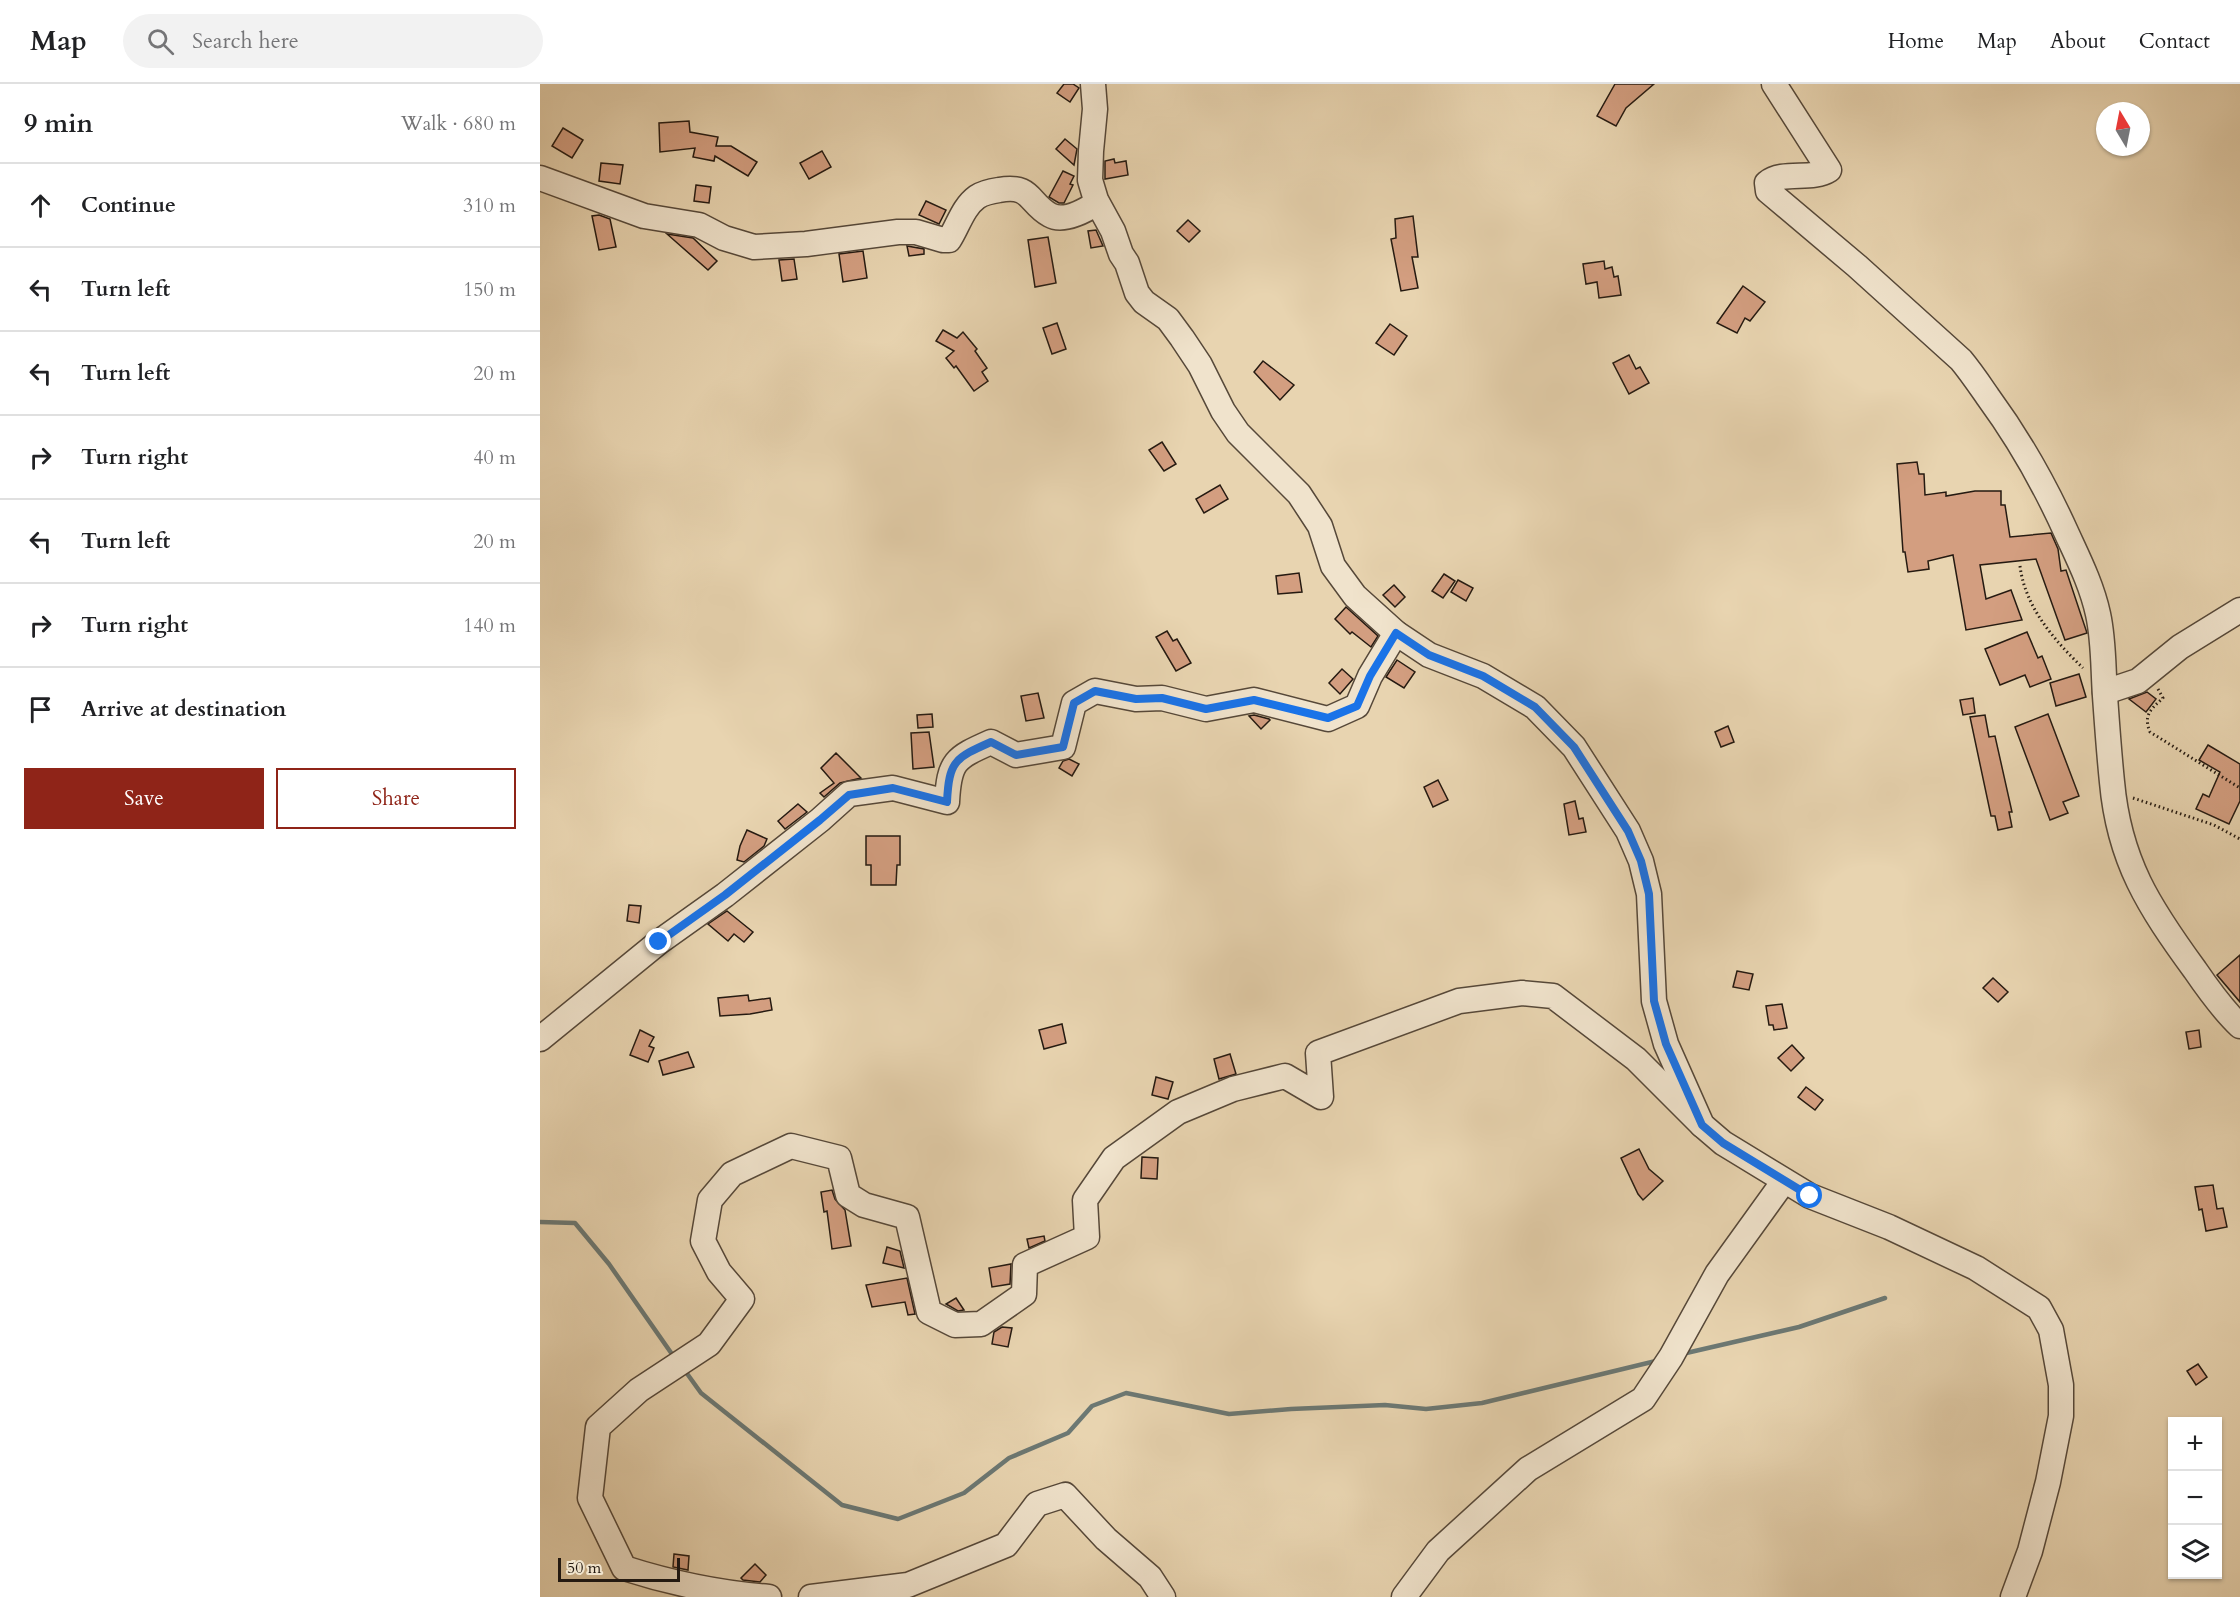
<!DOCTYPE html>
<meta charset="utf-8">
<style>
:root{--surface:#fff;--page:#f2f2f2;--text:#202124;--muted:#757577;--line:#e0e0e0;--accent:#8f2418}
body{margin:0;font-family:Cardo,serif;background:var(--page);color:var(--text)}
.controls{position:absolute;right:18px;bottom:18px;display:grid;overflow:hidden;border-radius:0px;box-shadow:0 2px 4px #0004}
.controls button{width:54px;height:54px;display:grid;place-items:center;padding:0;border:0;border-bottom:2px solid var(--line);background:var(--surface);color:var(--text);font:30px sans-serif}
.compass{position:absolute;left:1556px;top:18px;width:54px;height:54px;border-radius:50%;background:var(--surface);box-shadow:0 2px 4px #0004;rotate:350deg}
.scale{position:absolute;left:18px;bottom:15px;width:122px;box-sizing:border-box;padding-left:6px;border:3px solid #251a11;border-top:0;font-size:16px;line-height:21px;white-space:nowrap;color:#251a11;-webkit-text-stroke:4px #f0e3cc;paint-order:stroke}
.stop{position:absolute;width:18px;height:18px;margin:-14px;border:4px solid #1a73e8;border-radius:50%;background:#fff}
.stop.end{background:#1a73e8;border-color:#fff;box-shadow:0 2px 6px #0008}
.list{margin:0;padding:0;list-style:none}
h2{display:flex;justify-content:space-between;align-items:center;height:78px;margin:0;padding:0 24px;font-size:26px}
h2 small{font-size:20px;font-weight:400;color:var(--muted)}
.list li{display:grid;grid-template-columns:39px 1fr auto;gap:18px;align-items:center;box-sizing:border-box;height:84px;padding:0 24px;border-top:2px solid var(--line)}
.list b{display:block;font-size:22px;white-space:nowrap}
.list em{font-size:20px;font-style:normal;color:var(--muted)}
.actions{display:flex;gap:12px;padding:18px 24px}
.actions a{flex:1;padding:14px 0;border:2px solid var(--accent);border-radius:0px;text-align:center;font-size:21px;color:var(--accent)}
.actions .main{background:var(--accent);color:#fff}
.icon{flex:none;width:33px;height:33px;fill:none;stroke:currentColor;stroke-width:2;stroke-linecap:round;stroke-linejoin:round}
.map{position:relative;flex:none;width:1700px;height:1513px;overflow:hidden}
header{display:flex;align-items:center;gap:36px;box-sizing:border-box;height:84px;padding:0 30px;background:var(--surface);border-bottom:2px solid var(--line)}
header strong{font-size:28px}
nav{display:flex;gap:33px;margin-inline-start:auto;font-size:21px}
.search{width:420px;height:54px;background:var(--page);display:flex;align-items:center;gap:15px;box-sizing:border-box;padding:0 21px;border-radius:33px;color:var(--muted);font-size:22px}
main{display:flex}
aside{flex:1;background:var(--surface)}
.map>svg:first-child{display:block}
.lines{fill:none;stroke-linecap:round;stroke-linejoin:round}
.stream{stroke:#6c7873;stroke-width:4.5}
.building{fill:#d39e80;stroke:#251a11;stroke-width:1.5}
.minor-casing{stroke:#564839;stroke-width:27}
.path{stroke:#251a11;stroke-width:3;stroke-dasharray:1.5 3;stroke-linecap:butt}
.minor{stroke:#f0e3cc;stroke-width:24}
.route{stroke:#1a73e8;stroke-width:8}
</style>
<header>
<strong>Map</strong>
<div class="search"><svg class="icon" aria-label="search" viewBox="0 0 24 24"><circle cx="10" cy="10" r="6"/><path d="M15 15l6 6"/></svg>Search here</div>
<nav><a>Home</a><a>Map</a><a>About</a><a>Contact</a></nav>
</header>
<main>
<aside>
<h2>9 min<small>Walk · 680 m</small></h2>
<ul class="list">
<li><svg class="icon" aria-label="ahead" viewBox="0 0 24 24"><path d="M12 20V5M6 11l6-6 6 6"/></svg><div><b>Continue</b></div><em>310 m</em></li>
<li><svg class="icon" aria-label="left" viewBox="0 0 24 24"><path d="M17 20v-9H6M10 6l-5 5 5 5"/></svg><div><b>Turn left</b></div><em>150 m</em></li>
<li><svg class="icon" aria-label="left" viewBox="0 0 24 24"><path d="M17 20v-9H6M10 6l-5 5 5 5"/></svg><div><b>Turn left</b></div><em>20 m</em></li>
<li><svg class="icon" aria-label="right" viewBox="0 0 24 24"><path d="M7 20v-9h11M14 6l5 5-5 5"/></svg><div><b>Turn right</b></div><em>40 m</em></li>
<li><svg class="icon" aria-label="left" viewBox="0 0 24 24"><path d="M17 20v-9H6M10 6l-5 5 5 5"/></svg><div><b>Turn left</b></div><em>20 m</em></li>
<li><svg class="icon" aria-label="right" viewBox="0 0 24 24"><path d="M7 20v-9h11M14 6l5 5-5 5"/></svg><div><b>Turn right</b></div><em>140 m</em></li>
<li><svg class="icon" aria-label="arrive" viewBox="0 0 24 24"><path d="M6 21V4h12l-3 4 3 4H6"/></svg><div><b>Arrive at destination</b></div></li>
</ul>
<div class="actions"><a class="main">Save</a><a>Share</a></div>
</aside>
<div class="map">
<svg width="1700" height="1513" viewBox="0 0 1700 1513">
<rect width="100%" height="100%" fill="#e8d4b0"/>
<filter id="stains"><feTurbulence type="fractalNoise" baseFrequency=".00333" numOctaves="4"/><feColorMatrix values="0 0 0 0 .2 0 0 0 0 .09 0 0 0 0 .02 0 0 0 .5 -.17"/></filter>
<radialGradient id="worn" r=".72"><stop offset=".6" stop-color="#630" stop-opacity="0"/><stop offset="1" stop-color="#630" stop-opacity=".3"/></radialGradient>
<g class="lines">
<!-- stream -->
<g class="stream">
<polyline points="0,1138 35,1139 69,1180 134,1273"/>
<polyline points="1142,1270 1259,1243 1345,1214"/>
<polyline points="143,1284 161,1309 302,1421 358,1435 424,1409 469,1374 528,1349 552,1322 586,1309 689,1330 751,1325 845,1321 886,1325 942,1319 1120,1276"/>
</g>
</g>
<!-- building -->
<g class="building">
<polygon points="524,0 533,0 539,4 530,18 517,9"/>
<polygon points="1075,0 1114,0 1086,24 1076,42 1057,32"/>
<polygon points="149,37 150,48 178,53 176,62 191,62 217,78 208,92 175,72 174,77 153,73 155,64 120,68 119,39"/>
<polygon points="23,44 43,56 32,74 12,62"/>
<polygon points="525,55 537,65 534,81 516,65"/>
<polygon points="282,67 291,83 269,95 260,79"/>
<polygon points="574,75 575,79 586,77 588,91 565,95 565,77"/>
<polygon points="61,79 83,81 80,100 59,97"/>
<polygon points="523,87 534,92 530,100 533,101 524,119 519,119 509,113"/>
<polygon points="156,101 171,103 169,119 154,117"/>
<polygon points="386,117 406,126 399,140 379,131"/>
<polygon points="59,131 70,135 76,163 59,166 52,132"/>
<polygon points="873,132 878,173 872,173 878,204 861,207 851,155 856,154 855,135"/>
<polygon points="648,136 660,147 649,158 637,147"/>
<polygon points="556,146 563,162 551,164 548,147"/>
<polygon points="127,150 153,154 177,177 168,186"/>
<polygon points="508,153 516,199 495,203 488,156"/>
<polygon points="367,162 384,165 384,170 369,172"/>
<polygon points="323,167 327,194 303,198 299,170"/>
<polygon points="254,175 257,195 242,197 239,176"/>
<polygon points="1064,177 1065,185 1072,183 1074,193 1078,192 1081,211 1059,214 1057,198 1046,200 1043,180"/>
<polygon points="1203,202 1225,218 1210,237 1205,234 1197,249 1177,239"/>
<polygon points="517,239 526,265 512,270 503,244"/>
<polygon points="850,240 867,252 854,271 836,259"/>
<polygon points="403,246 417,254 423,248 437,265 435,267 447,284 442,288 448,297 434,307 416,282 414,284 406,274 414,267 396,257"/>
<polygon points="1089,271 1096,285 1100,283 1109,299 1089,310 1073,279"/>
<polygon points="723,277 754,301 740,316 714,288"/>
<polygon points="622,358 636,380 624,387 609,366"/>
<polygon points="1377,378 1379,390 1384,390 1385,411 1406,408 1406,412 1435,407 1461,407 1461,421 1465,421 1470,453 1511,449 1518,465 1521,487 1526,486 1547,549 1525,556 1496,475 1440,481 1446,515 1471,506 1482,536 1426,546 1413,471 1388,477 1389,485 1368,488 1365,468 1363,468 1357,380"/>
<polygon points="680,401 688,415 664,429 656,415"/>
<polygon points="759,489 762,508 738,510 736,492"/>
<polygon points="904,490 915,497 903,514 892,507"/>
<polygon points="918,496 933,504 926,517 911,508"/>
<polygon points="854,501 865,513 855,523 843,511"/>
<polygon points="806,523 838,552 831,563 812,548 810,550 795,535"/>
<polygon points="627,547 633,557 637,555 651,579 636,587 616,553"/>
<polygon points="1487,548 1498,574 1502,572 1511,595 1490,603 1485,591 1460,601 1445,565"/>
<polygon points="857,576 875,588 864,604 846,593"/>
<polygon points="802,585 813,595 800,610 789,599"/>
<polygon points="1539,590 1546,613 1516,622 1510,599"/>
<polygon points="1607,608 1616,615 1606,628 1589,615"/>
<polygon points="498,609 504,634 486,637 481,612"/>
<polygon points="1433,614 1435,629 1423,631 1420,616"/>
<polygon points="392,630 393,643 378,644 377,631"/>
<polygon points="1508,630 1539,712 1523,718 1528,729 1510,736 1475,643"/>
<polygon points="714,631 729,635 730,636 721,645 709,632"/>
<polygon points="1445,631 1449,653 1455,652 1472,728 1469,728 1472,743 1458,746 1455,732 1451,732 1430,633"/>
<polygon points="1188,642 1194,658 1181,663 1175,648"/>
<polygon points="389,648 394,683 373,685 371,649"/>
<polygon points="1668,661 1700,680 1700,717 1689,740 1656,725 1663,710 1669,713 1680,688 1659,676"/>
<polygon points="296,669 321,694 300,699 284,713 280,709 294,699 281,684"/>
<polygon points="529,675 539,680 532,692 519,684 523,677"/>
<polygon points="898,696 908,716 893,723 884,703"/>
<polygon points="1035,717 1039,735 1043,734 1046,748 1029,751 1024,720"/>
<polygon points="258,720 267,728 245,745 238,737"/>
<polygon points="207,746 227,755 224,762 204,778 197,776 200,762"/>
<polygon points="326,752 360,752 360,781 357,781 356,801 331,801 331,781 326,781"/>
<polygon points="89,821 101,822 99,839 87,837"/>
<polygon points="187,827 213,848 204,858 194,850 188,857 168,840"/>
<polygon points="1700,871 1700,918 1677,891"/>
<polygon points="1197,887 1213,890 1209,906 1193,903"/>
<polygon points="1453,894 1468,908 1458,918 1443,904"/>
<polygon points="208,911 209,917 230,914 232,926 210,930 180,932 178,914"/>
<polygon points="1242,920 1247,944 1234,946 1233,941 1229,941 1226,922"/>
<polygon points="522,940 526,959 504,965 499,946"/>
<polygon points="100,946 114,953 109,962 114,964 108,978 90,971"/>
<polygon points="1659,946 1661,963 1649,965 1646,948"/>
<polygon points="1252,961 1264,974 1251,987 1238,974"/>
<polygon points="148,968 154,983 123,991 119,977"/>
<polygon points="690,970 696,990 679,995 674,975"/>
<polygon points="616,993 633,998 628,1015 612,1011"/>
<polygon points="1266,1003 1283,1016 1275,1026 1258,1013"/>
<polygon points="1099,1065 1109,1085 1123,1097 1103,1116 1098,1110 1081,1074"/>
<polygon points="602,1073 618,1074 617,1095 601,1094"/>
<polygon points="1673,1101 1677,1125 1683,1124 1687,1143 1666,1147 1662,1125 1659,1126 1655,1103"/>
<polygon points="292,1106 295,1115 305,1126 311,1162 292,1165 287,1127 284,1128 281,1108"/>
<polygon points="504,1152 505,1157 489,1164 487,1155"/>
<polygon points="347,1163 360,1167 364,1184 343,1179"/>
<polygon points="471,1180 470,1200 452,1203 449,1184"/>
<polygon points="367,1194 375,1230 368,1231 365,1218 332,1223 326,1201"/>
<polygon points="416,1214 424,1226 418,1227 406,1220"/>
<polygon points="462,1243 472,1244 468,1263 452,1260 454,1248"/>
<polygon points="1658,1280 1667,1293 1656,1301 1647,1287"/>
<polygon points="134,1470 149,1472 148,1486 133,1483"/>
<polygon points="215,1480 226,1491 220,1498 203,1496 201,1494"/>
</g>
<g class="lines">
<!-- minor casing -->
<g class="minor-casing">
<g id="minor">
<polyline points="553,0 555,25 551,67 550,96 556,116 573,147 581,170 587,179 597,209 604,218 628,235 642,254 660,281 683,327 698,349 759,410 780,442 793,482 815,512 856,549 889,571 943,592 995,623 1034,663 1088,747 1101,777 1109,810 1114,917 1126,960 1162,1041 1183,1059 1270,1112 1349,1143 1436,1184 1499,1224 1511,1246 1521,1301 1521,1332 1508,1398 1490,1467 1473,1513"/>
<path d="M1234 0 1289 86C1272 97 1243 86 1227 99L1228 107 1317 182 1421 276C1431 288 1439 300 1448 313 1481 358 1504 399 1527 450 1539 476 1552 502 1558 530 1564 557 1563 584 1565 612 1567 640 1569 669 1572 698 1579 777 1609 823 1655 886 1668 905 1683 926 1700 942"/>
<path d="M0 94 104 132 159 141 184 154 214 163 266 160 358 148H376L403 156H409C418 142 423 123 437 113 443 109 452 107 459 106 492 100 488 119 510 131 524 139 546 126 557 119"/>
<polyline points="1565,608 1598,597 1640,563 1700,526"/>
<path d="M0 955 119 858 185 811 280 736 309 710 353 704 407 718C409 677 415 674 451 658L476 671 523 663 534 619 555 607 596 615 622 614 666 625 714 616 788 635 817 622 830 592 856 549"/>
<path d="M229 1513C177 1509 134 1500 84 1484L50 1414 58 1343 99 1306 169 1260 202 1215 179 1188 163 1157 170 1116 192 1090 251 1062 299 1074 308 1111 324 1121 367 1133 389 1228 415 1241 441 1240 484 1210 485 1181 547 1153 545 1116 574 1074 638 1028 693 1005 745 992 781 1013 778 969 919 917 982 909 1013 912 1096 975 1162 1041"/>
<polyline points="271,1513 368,1501 466,1461 497,1420 525,1411 566,1455 610,1493 623,1513"/>
<polyline points="864,1513 898,1467 988,1385 1103,1315 1131,1273 1177,1190 1244,1097"/>
</g>
</g>
<!-- path -->
<g class="path">
<path d="M1480 482C1485 523 1514 556 1543 584"/>
<path d="M1618 605 1623 614C1611 625 1603 631 1610 648L1700 704"/>
<polyline points="1593,714 1674,741 1700,755"/>
</g>
<!-- minor -->
<use href="#minor" class="minor"/>
</g>
<g class="lines">
<!-- route -->
<path class="route" d="M119 858 185 811 280 736 309 711 353 704 407 718C409 677 415 674 451 658L476 671 523 663 534 619 555 607 596 615 622 614 666 625 714 616 788 634 817 622 830 592 856 549 889 571 943 592 995 623 1034 663 1088 747 1101 777 1109 810 1114 917 1126 960 1162 1041 1183 1059 1270 1112"/>
</g>
<rect width="100%" height="100%" filter="url(#stains)"/>
<rect width="100%" height="100%" fill="url(#worn)"/>
</svg>
<div class="controls">
<button>+</button>
<button>−</button>
<button><svg class="icon" aria-label="layers" viewBox="0 0 24 24"><path d="M12 4l9 5-9 5-9-5zM3 14l9 5 9-5"/></svg></button>
</div>
<svg class="compass" viewBox="-18 -18 36 36"><path d="M0-13l5 13h-10z" fill="#e53935"/><path d="M0 13l5-13h-10z" fill="#757577"/></svg>
<div class="scale">50 m</div>
<div class="stop" style="left:1270px;top:1112px"></div>
<div class="stop end" style="left:119px;top:858px"></div>
</div>
</main>
